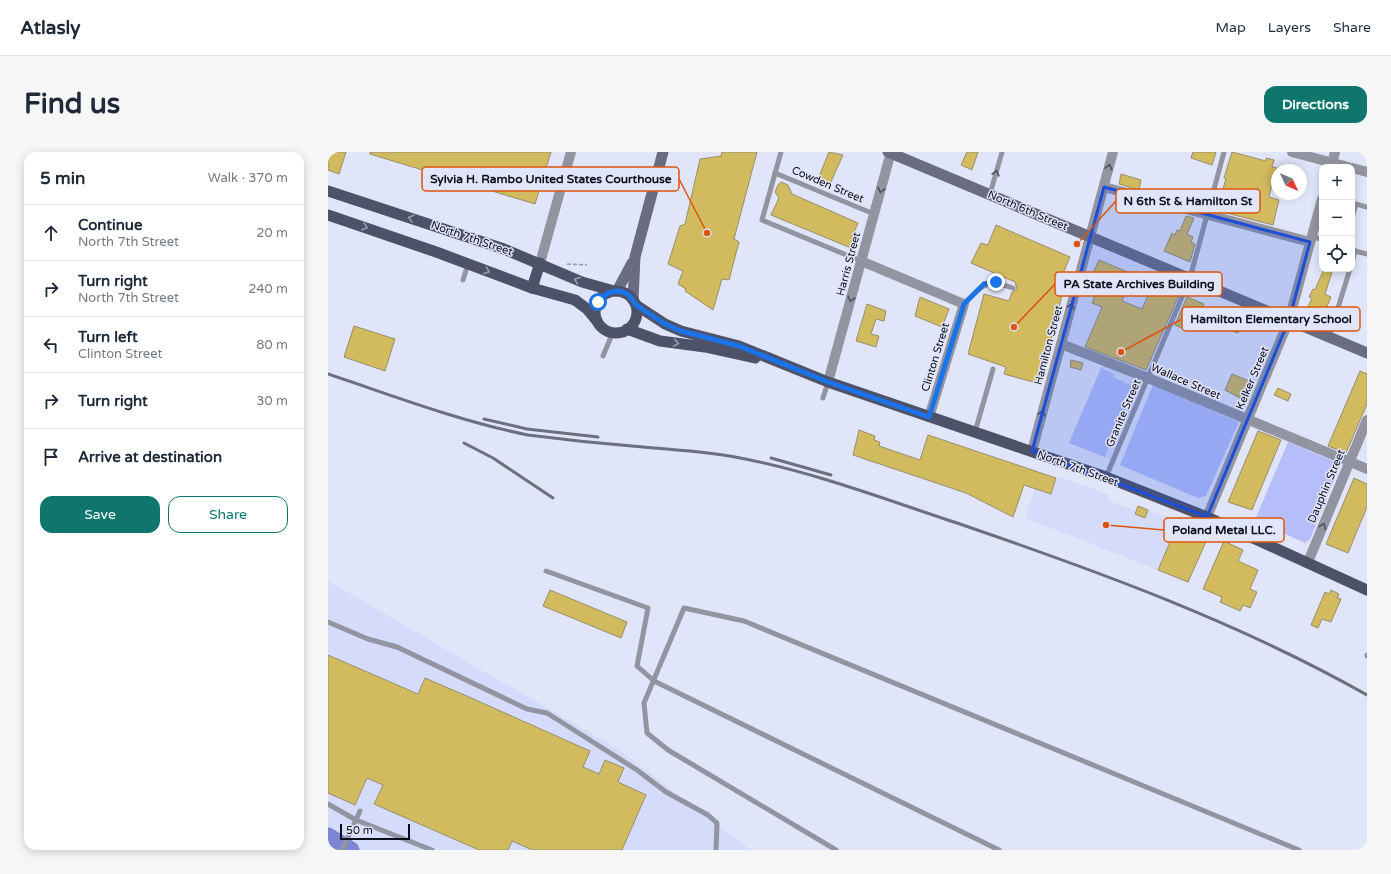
<!DOCTYPE html>
<meta charset="utf-8">
<style>
:root{--surface:#fff;--page:#f6f6f7;--text:#1f2937;--muted:#747a83;--line:#e0e1e3;--accent:#0f766e}
body{margin:0;font-family:"Varela Round",sans-serif;background:var(--page);color:var(--text)}
.controls{position:absolute;right:12px;top:12px;display:grid;overflow:hidden;border-radius:8px;box-shadow:0 2px 10px #0003}
.controls button{width:36px;height:36px;display:grid;place-items:center;padding:0;border:0;border-bottom:1px solid var(--line);background:var(--surface);color:var(--text);font:20px sans-serif}
.compass{position:absolute;left:943px;top:12px;width:36px;height:36px;border-radius:50%;background:var(--surface);box-shadow:0 2px 10px #0003;rotate:134deg}
.scale{position:absolute;left:12px;bottom:10px;width:70px;box-sizing:border-box;padding-left:4px;border:2px solid #0c0e19;border-top:0;font-size:11px;line-height:14px;white-space:nowrap;color:#0c0e19;-webkit-text-stroke:3px #e1e5f9;paint-order:stroke}
.stop{position:absolute;width:12px;height:12px;margin:-9px;border:3px solid #1a73e8;border-radius:50%;background:#fff}
.stop.end{background:#1a73e8;border-color:#fff;box-shadow:0 1px 4px #0008}
.list{margin:0;padding:0;list-style:none}
h2{display:flex;justify-content:space-between;align-items:center;height:52px;margin:0;padding:0 16px;font-size:17px}
h2 small{font-size:13px;font-weight:400;color:var(--muted)}
.list li{display:grid;grid-template-columns:26px 1fr auto;gap:12px;align-items:center;box-sizing:border-box;height:56px;padding:0 16px;border-top:1px solid var(--line)}
.list b{display:block;font-size:15px;white-space:nowrap}
.list p{margin:0;font-size:13px;white-space:nowrap;color:var(--muted)}
.list em{font-size:13px;font-style:normal;color:var(--muted)}
.actions{display:flex;gap:8px;padding:12px 16px}
.actions a{flex:1;padding:9px 0;border:1px solid var(--accent);border-radius:12px;text-align:center;font-size:14px;color:var(--accent)}
.actions .main{background:var(--accent);color:#fff}
.icon{flex:none;width:22px;height:22px;fill:none;stroke:currentColor;stroke-width:2;stroke-linecap:round;stroke-linejoin:round}
.map{position:relative;flex:none;width:1039px;height:698px;overflow:hidden;border-radius:12px}
header{display:flex;align-items:center;gap:24px;box-sizing:border-box;height:56px;padding:0 20px;background:var(--surface);border-bottom:1px solid var(--line)}
header strong{font-size:19px}
nav{display:flex;gap:22px;margin-inline-start:auto;font-size:14px}
.intro{display:flex;align-items:center;justify-content:space-between;box-sizing:border-box;height:96px;padding:0 24px}
h1{margin:0;font-size:28px}
.button{padding:10px 18px;border-radius:12px;background:var(--accent);color:#fff;font-size:14px;font-weight:700}
main{display:flex;gap:24px;padding:0 24px}
aside{flex:1;background:var(--surface);border-radius:12px;box-shadow:0 2px 10px #0003}
.map>svg:first-child{display:block}
.built{fill:#d5dbfb}
.green{fill:#b5befb}
.lines{fill:none;stroke-linecap:round;stroke-linejoin:round}
.river{stroke:#7b85d1;stroke-width:17}
.building{fill:#d2ba5f;stroke:#978e6f}
.path{stroke:#9194a5;stroke-width:1.5;stroke-dasharray:4 2;stroke-linecap:butt}
.service{stroke:#9294a2;stroke-width:5}
.minor{stroke:#9294a2;stroke-width:10}
.secondary{stroke:#6a6d81;stroke-width:11}
.primary{stroke:#4e5269;stroke-width:11}
.rail{stroke:#6c6f7e;stroke-width:3}
.oneway{stroke:#4f515e}
.oneway2{stroke:#989cb1}
.route{stroke:#1a73e8;stroke-width:5}
.marked{fill:#1d4ed8;fill-opacity:0.2;stroke:#1d4ed8;stroke-width:3;stroke-linejoin:round}
.labels{text-anchor:middle;stroke-width:3;stroke-linejoin:round;paint-order:stroke}
.street-label{font-size:11px;fill:#0c0e19;stroke:#e1e5f9}
.leader{fill:none;stroke:#dd550d;stroke-width:1.5}
.callout-dot{fill:#dd550d;stroke:#e1e5f9;stroke-width:1.5}
.callout{fill:#e1e5f9;stroke:#dd550d;stroke-width:1.5}
.callout-label{font-size:12px;text-anchor:middle;font-weight:bold;fill:#0c0e19}
</style>
<header>
<strong>Atlasly</strong>
<nav><a>Map</a><a>Layers</a><a>Share</a></nav>
</header>
<div class="intro"><h1>Find us</h1><a class="button">Directions</a></div>
<main>
<aside>
<h2>5 min<small>Walk · 370 m</small></h2>
<ul class="list">
<li><svg class="icon" aria-label="ahead" viewBox="0 0 24 24"><path d="M12 20V5M6 11l6-6 6 6"/></svg><div><b>Continue</b><p>North 7th Street</p></div><em>20 m</em></li>
<li><svg class="icon" aria-label="right" viewBox="0 0 24 24"><path d="M7 20v-9h11M14 6l5 5-5 5"/></svg><div><b>Turn right</b><p>North 7th Street</p></div><em>240 m</em></li>
<li><svg class="icon" aria-label="left" viewBox="0 0 24 24"><path d="M17 20v-9H6M10 6l-5 5 5 5"/></svg><div><b>Turn left</b><p>Clinton Street</p></div><em>80 m</em></li>
<li><svg class="icon" aria-label="right" viewBox="0 0 24 24"><path d="M7 20v-9h11M14 6l5 5-5 5"/></svg><div><b>Turn right</b></div><em>30 m</em></li>
<li><svg class="icon" aria-label="arrive" viewBox="0 0 24 24"><path d="M6 21V4h12l-3 4 3 4H6"/></svg><div><b>Arrive at destination</b></div></li>
</ul>
<div class="actions"><a class="main">Save</a><a>Share</a></div>
</aside>
<div class="map">
<svg width="1039" height="698" viewBox="0 0 1039 698">
<rect width="100%" height="100%" fill="#e1e5f9"/>
<!-- built -->
<g class="built">
<polygon points="762,84 862,126 785,309 741,291 777,209 733,192"/>
<polygon points="730,324 782,343 780,348 808,359 807,362 817,366 820,358 845,367 840,378 846,381 830,418 697,366 707,337 723,342"/>
<polygon points="0,429 290,597 423,698 0,698"/>
</g>
<!-- green -->
<g class="green">
<polygon points="773,216 786,222 785,225 807,235 777,305 741,291"/>
<polygon points="825,233 911,270 878,344 870,346 792,313"/>
<polygon points="960,290 1013,312 982,387 977,391 927,368"/>
</g>
<g class="lines">
<!-- river -->
<polyline class="river" points="0,684 23,698"/>
</g>
<!-- building -->
<g class="building">
<polygon points="0,0 18,0 11,22 0,18"/>
<polygon points="42,0 223,0 207,52 78,13 42,2"/>
<polygon points="394,0 429,0 406,87 411,90 401,128 394,127 385,158 357,139 358,137 350,132 355,119 340,112 352,74 357,72 372,7 393,4"/>
<polygon points="501,0 515,3 502,32 490,27"/>
<polygon points="639,0 650,0 644,18 633,13"/>
<polygon points="865,0 888,0 884,13 863,6"/>
<polygon points="904,0 938,9 938,6 946,8 944,15 949,16 949,29 945,28 941,45 951,48 945,73 887,58 892,40 894,40 898,27 896,26"/>
<polygon points="793,22 813,28 811,38 791,32"/>
<polygon points="453,30 460,33 464,42 530,71 524,85 526,87 523,96 443,63 451,46 447,40 450,33"/>
<polygon points="858,64 866,66 859,82 865,85 863,90 867,92 862,110 836,99 844,81 847,83 849,78 852,79"/>
<polygon points="668,73 742,105 733,126 738,127 712,232 676,222 678,215 640,202 656,142 681,149 684,140 689,137 687,130 643,111 653,91 660,93"/>
<polygon points="771,108 809,124 804,137 799,136 794,149 814,157 825,132 851,143 818,218 757,195 774,155 764,151 767,144 760,141 768,123 765,121"/>
<polygon points="996,117 1005,117 997,142 1003,145 994,166 978,159 984,146 981,145 985,137 987,138"/>
<polygon points="592,145 621,157 614,175 587,164"/>
<polygon points="859,145 876,152 870,165 867,164 861,179 847,173"/>
<polygon points="539,152 558,159 556,169 548,167 543,182 551,184 548,195 528,189"/>
<polygon points="906,166 914,170 910,181 901,178"/>
<polygon points="26,174 67,187 57,219 16,205"/>
<polygon points="743,208 755,211 753,218 742,215"/>
<polygon points="1032,219 1039,222 1039,252 1018,301 1000,294"/>
<polygon points="904,222 926,231 918,249 897,238"/>
<polygon points="950,236 963,242 960,249 946,243"/>
<polygon points="531,278 547,284 546,288 552,290 551,294 592,308 600,283 728,326 723,342 696,333 685,365 638,341 525,303"/>
<polygon points="930,279 953,288 924,358 900,350"/>
<polygon points="1026,326 1039,332 1039,355 1020,401 998,392"/>
<polygon points="810,354 820,358 817,366 807,362"/>
<polygon points="845,367 881,383 860,430 830,418 846,381 840,378"/>
<polygon points="896,389 915,398 910,409 930,418 922,437 929,440 922,456 915,453 912,459 892,450 894,445 875,437"/>
<polygon points="222,438 299,470 293,486 215,454"/>
<polygon points="1003,438 1011,442 1009,446 1013,447 1003,470 994,467 990,476 983,473 997,440 1001,442"/>
<polygon points="0,503 90,542 97,526 141,545 262,599 255,615 271,622 277,608 296,616 290,630 318,643 294,698 204,698 184,689 180,698 151,698 46,652 55,633 39,626 27,653 0,641"/>
</g>
<g class="lines">
<!-- path -->
<polyline class="path" points="239,112 259,113"/>
<!-- service -->
<g class="service">
<polyline points="453,0 434,68 533,109"/>
<polyline points="447,21 546,62"/>
<polyline points="662,42 674,0"/>
<polyline points="1024,66 1028,52 1039,55"/>
<polyline points="984,85 994,87"/>
<polyline points="1024,95 1027,99 1024,110"/>
<polyline points="1027,99 1039,102"/>
<polyline points="135,128 140,112"/>
<path d="M636 152C655 132 658 127 685 136"/>
<polyline points="1001,185 1022,117"/>
<polyline points="275,204 285,180"/>
<polyline points="495,246 500,230"/>
<polyline points="647,280 665,217"/>
<polyline points="778,325 862,126 896,0"/>
<polyline points="218,419 320,456 309,514 326,529 671,698"/>
<polyline points="0,470 40,487 69,495 199,557 219,561 309,618 338,640 380,663 389,671 388,698"/>
<polyline points="1039,503 1039,504"/>
<polyline points="0,652 28,668 104,698"/>
<polyline points="14,698 32,659"/>
<polyline points="508,698 340,598 319,581 316,551 356,456 416,469 971,698"/>
</g>
<!-- minor -->
<g class="minor">
<polyline points="964,0 1020,15"/>
<polyline points="1003,15 1007,0"/>
<polyline points="1024,16 1039,20"/>
<polyline points="776,35 982,90"/>
<polyline points="533,109 636,152 601,265"/>
<polyline points="212,111 243,0"/>
<polyline points="733,192 820,226 1039,317"/>
<polyline points="500,230 563,0"/>
<polyline points="704,299 785,0"/>
<polyline points="879,365 961,168 994,47"/>
<polyline points="980,410 1039,268"/>
</g>
<!-- secondary -->
<g class="secondary">
<polyline points="560,0 1039,201"/>
<polyline points="289,139 304,111"/>
<polyline points="305,148 307,105 335,0"/>
</g>
<!-- primary -->
<g class="primary">
<polyline points="0,39 176,97 254,130 286,139"/>
<polyline points="0,63 111,101 204,136 247,148 259,157 269,169"/>
<polyline points="204,136 212,111"/>
<circle cx="288" cy="160" r="21"/>
<polyline points="308,153 337,172 353,179 411,194 500,230 778,325 879,365 1039,438"/>
<polyline points="299,177 332,189 377,195 427,206"/>
</g>
<!-- rail -->
<g class="rail">
<path d="M0 222C66 244 131 269 200 283 238 288 276 292 315 295 346 298 377 299 407 305 483 319 556 347 629 371 769 419 910 470 1039 543"/>
<polyline points="156,267 199,277 270,285"/>
<polyline points="136,291 165,306 225,346"/>
<polyline points="443,306 503,323"/>
</g>
</g>
<!-- one-way arrows -->
<defs><path id="oneway-chevron" d="M-2-3.5L2.5 0L-2 3.5" fill="none" stroke-width="1.6" stroke-linecap="round" stroke-linejoin="round"/></defs>
<g class="oneway">
<use href="#oneway-chevron" transform="translate(781 15) rotate(-75)"/>
<use href="#oneway-chevron" transform="translate(668 21) rotate(-75)"/>
<use href="#oneway-chevron" transform="translate(553 38) rotate(105)"/>
<use href="#oneway-chevron" transform="translate(523 147) rotate(105)"/>
<use href="#oneway-chevron" transform="translate(743 154) rotate(-75)"/>
<use href="#oneway-chevron" transform="translate(714 261) rotate(-75)"/>
<use href="#oneway-chevron" transform="translate(995 374) rotate(-68)"/>
</g>
<g class="oneway2">
<use href="#oneway-chevron" transform="translate(83 66) rotate(-162)"/>
<use href="#oneway-chevron" transform="translate(37 75) rotate(19)"/>
<use href="#oneway-chevron" transform="translate(159 119) rotate(20)"/>
<use href="#oneway-chevron" transform="translate(249 128) rotate(-157)"/>
<use href="#oneway-chevron" transform="translate(348 191) rotate(8)"/>
</g>
<g class="lines">
<!-- route -->
<polyline class="route" points="270,150 280,141 289,139 295,140 301,143 308,153 337,172 353,179 411,194 500,230 601,265 636,152 656,132 668,130"/>
</g>
<!-- marked area -->
<path class="marked" d="M776 35 982 90 961 168 879 365 704 299Z"/>
<g class="labels">
<!-- street labels -->
<g class="street-label">
<text transform="translate(500 32) rotate(23)" y="4">Cowden Street</text>
<text transform="translate(700 58) rotate(23)" y="4">North 6th Street</text>
<text transform="translate(144 86) rotate(19)" y="4">North 7th Street</text>
<text transform="translate(520 112) rotate(-75)" y="4">Harris Street</text>
<text transform="translate(720 193) rotate(-75)" y="4">Hamilton Street</text>
<text transform="translate(607 205) rotate(-73)" y="4">Clinton Street</text>
<text transform="translate(924 226) rotate(-67)" y="4">Kelker Street</text>
<text transform="translate(858 229) rotate(23)" y="4">Wallace Street</text>
<text transform="translate(795 261) rotate(-67)" y="4">Granite Street</text>
<text transform="translate(750 316) rotate(20)" y="4">North 7th Street</text>
<text transform="translate(998 334) rotate(-67)" y="4">Dauphin Street</text>
</g>
</g>
<!-- callouts -->
<path class="leader" d="M379 81L351 27M749 92L788 49M686 175L727 132M793 200L854 167M778 373L836 378"/>
<g class="callout-dot">
<circle cx="379" cy="81" r="4"/>
<circle cx="749" cy="92" r="4"/>
<circle cx="686" cy="175" r="4"/>
<circle cx="793" cy="200" r="4"/>
<circle cx="778" cy="373" r="4"/>
</g>
<g class="callout">
<rect x="94" y="15" width="257" height="24" rx="4"/>
<rect x="788" y="37" width="144" height="24" rx="4"/>
<rect x="727" y="120" width="167" height="24" rx="4"/>
<rect x="854" y="155" width="178" height="24" rx="4"/>
<rect x="836" y="366" width="120" height="24" rx="4"/>
</g>
<g class="callout-label">
<text x="223" y="31">Sylvia H. Rambo United States Courthouse</text>
<text x="860" y="53">N 6th St &amp; Hamilton St</text>
<text x="811" y="136">PA State Archives Building</text>
<text x="943" y="171">Hamilton Elementary School</text>
<text x="896" y="382">Poland Metal LLC.</text>
</g>
</svg>
<div class="controls">
<button>+</button>
<button>−</button>
<button><svg class="icon" aria-label="locate" viewBox="0 0 24 24"><circle cx="12" cy="12" r="6"/><path d="M12 2v4M12 18v4M2 12h4M18 12h4"/></svg></button>
</div>
<svg class="compass" viewBox="-18 -18 36 36"><path d="M0-13l5 13h-10z" fill="#e53935"/><path d="M0 13l5-13h-10z" fill="#747a83"/></svg>
<div class="scale">50 m</div>
<div class="stop" style="left:270px;top:150px"></div>
<div class="stop end" style="left:668px;top:130px"></div>
</div>
</main>
